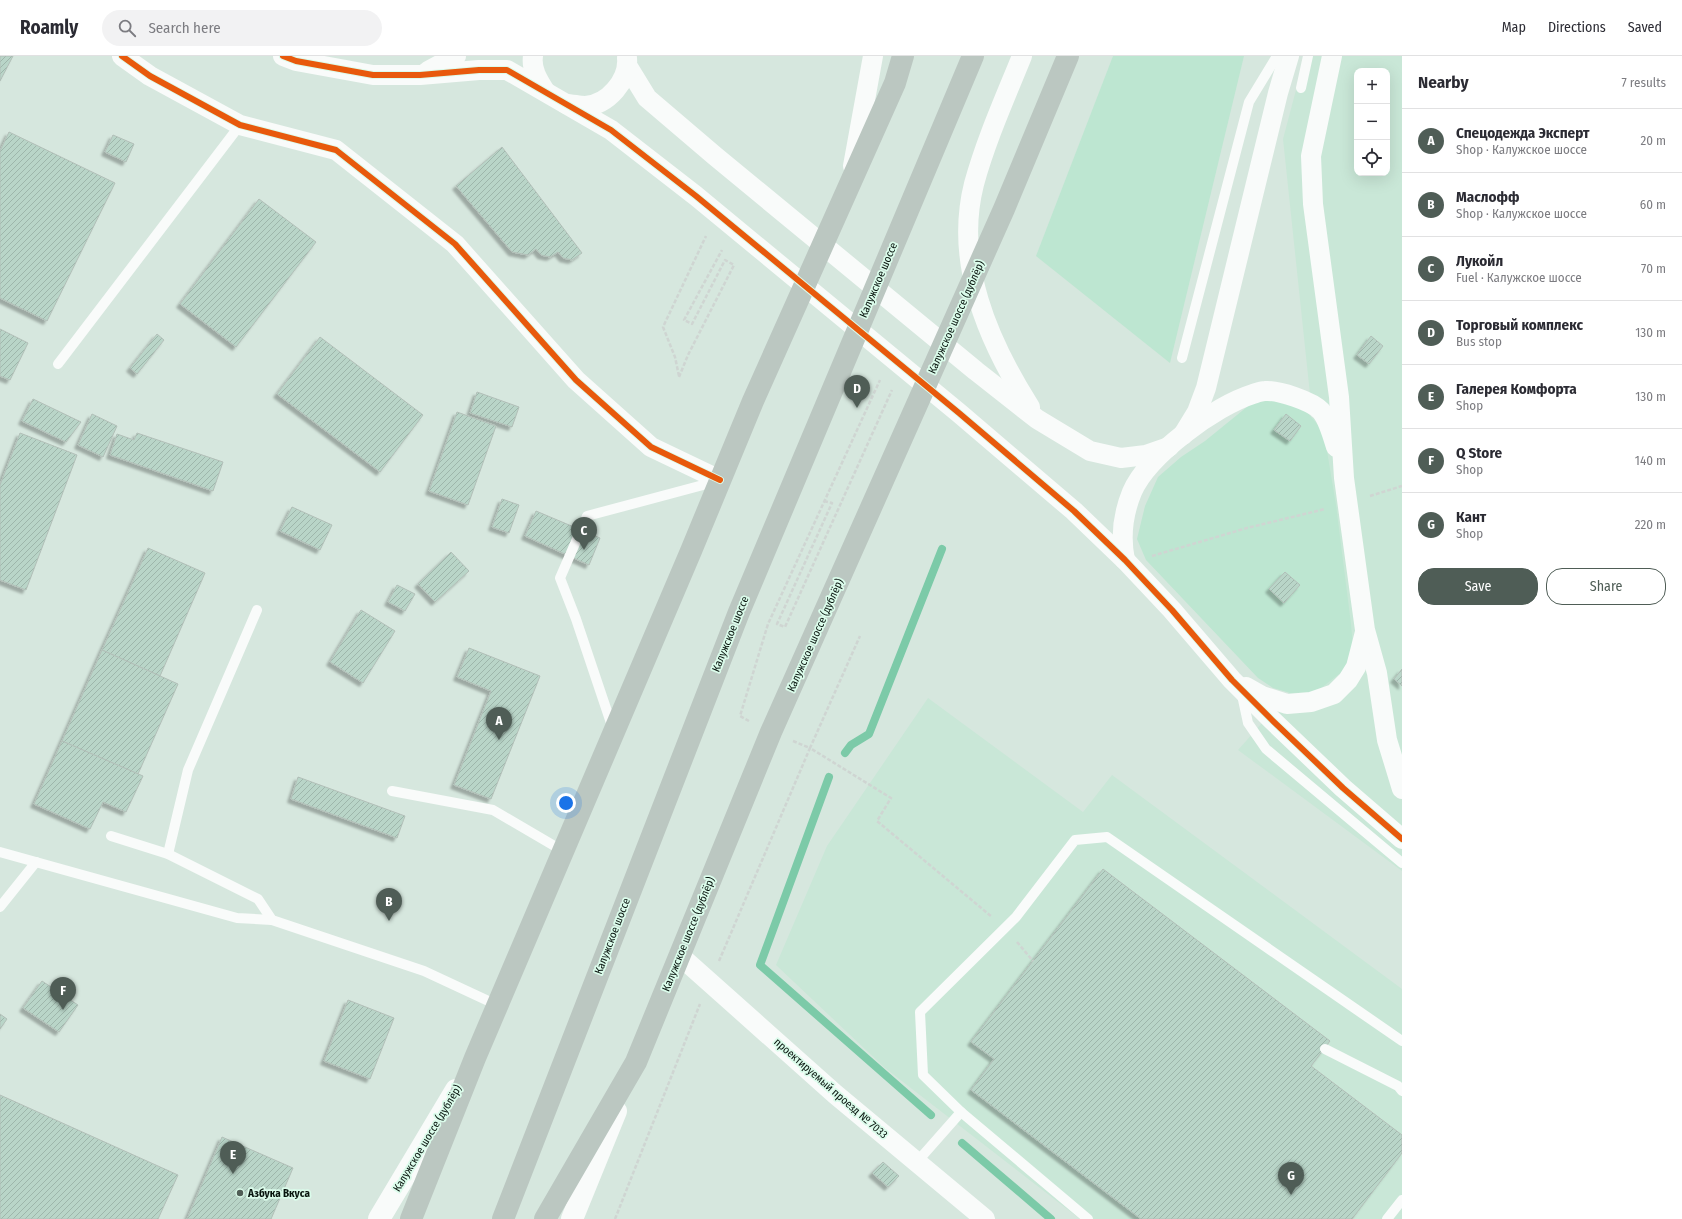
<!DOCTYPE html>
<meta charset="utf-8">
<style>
:root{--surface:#fff;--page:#f2f2f3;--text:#2b2b33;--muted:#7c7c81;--line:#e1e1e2;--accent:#4f5d56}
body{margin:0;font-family:"Fira Sans Condensed",sans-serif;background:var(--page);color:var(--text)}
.controls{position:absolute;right:12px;top:12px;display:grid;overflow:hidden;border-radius:8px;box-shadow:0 4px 16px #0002}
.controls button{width:36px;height:36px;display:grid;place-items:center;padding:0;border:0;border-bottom:1px solid var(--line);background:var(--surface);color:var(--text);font:20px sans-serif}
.you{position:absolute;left:566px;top:747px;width:14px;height:14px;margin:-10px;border:3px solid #fff;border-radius:50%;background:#1a73e8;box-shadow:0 0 0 6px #1a73e833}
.badge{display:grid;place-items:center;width:26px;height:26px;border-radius:50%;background:var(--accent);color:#fff;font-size:13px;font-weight:700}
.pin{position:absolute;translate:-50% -33px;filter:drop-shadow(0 1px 2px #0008)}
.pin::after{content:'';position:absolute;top:21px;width:14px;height:12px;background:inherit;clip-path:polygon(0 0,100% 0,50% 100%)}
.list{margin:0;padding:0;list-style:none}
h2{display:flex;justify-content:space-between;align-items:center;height:52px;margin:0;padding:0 16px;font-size:17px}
h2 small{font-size:13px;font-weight:400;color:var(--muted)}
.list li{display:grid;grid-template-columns:26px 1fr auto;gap:12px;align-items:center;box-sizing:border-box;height:64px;padding:0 16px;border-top:1px solid var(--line)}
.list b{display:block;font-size:15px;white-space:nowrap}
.list p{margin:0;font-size:13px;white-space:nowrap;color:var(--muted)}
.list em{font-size:13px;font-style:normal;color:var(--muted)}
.actions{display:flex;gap:8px;padding:12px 16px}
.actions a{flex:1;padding:9px 0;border:1px solid var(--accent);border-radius:16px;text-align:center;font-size:14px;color:var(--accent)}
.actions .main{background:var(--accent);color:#fff}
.icon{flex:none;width:22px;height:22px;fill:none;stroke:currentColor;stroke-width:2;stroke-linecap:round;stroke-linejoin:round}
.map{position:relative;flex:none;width:1402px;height:1163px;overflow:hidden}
header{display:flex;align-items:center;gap:24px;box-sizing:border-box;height:56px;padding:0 20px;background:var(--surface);border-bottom:1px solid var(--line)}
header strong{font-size:19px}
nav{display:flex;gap:22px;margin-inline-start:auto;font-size:14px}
.search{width:280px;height:36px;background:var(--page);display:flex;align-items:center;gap:10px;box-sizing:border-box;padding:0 14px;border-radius:22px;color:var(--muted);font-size:15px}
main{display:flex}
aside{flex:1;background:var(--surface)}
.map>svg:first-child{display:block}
.built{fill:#c9e7d7;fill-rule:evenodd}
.grass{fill:#bde6d1}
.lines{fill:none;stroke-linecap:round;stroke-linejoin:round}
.stream{stroke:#7ccaa8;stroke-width:8}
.building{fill:url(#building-hatch);stroke:#b2bfb8;filter:url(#shadow)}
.path{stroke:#cfd5d2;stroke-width:2.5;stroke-dasharray:4 2;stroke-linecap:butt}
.service{stroke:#f9fbfa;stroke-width:10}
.minor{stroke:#f9fbfa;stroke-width:20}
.secondary{stroke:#f9fbfa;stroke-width:22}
.trunk{stroke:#bbc7c1;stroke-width:22}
.cycleway-casing{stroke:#dbfceb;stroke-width:8}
.cycleway{stroke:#e8590c;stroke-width:6}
.poi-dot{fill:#4f5d56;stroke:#dbfceb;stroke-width:1.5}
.labels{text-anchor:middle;stroke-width:3.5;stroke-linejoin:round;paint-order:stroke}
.street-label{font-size:11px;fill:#07130d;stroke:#dbfceb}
.poi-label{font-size:11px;font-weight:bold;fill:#07130d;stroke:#dbfceb;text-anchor:start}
</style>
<header>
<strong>Roamly</strong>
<div class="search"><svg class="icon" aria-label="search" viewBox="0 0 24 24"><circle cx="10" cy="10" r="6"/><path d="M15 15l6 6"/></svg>Search here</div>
<nav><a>Map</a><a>Directions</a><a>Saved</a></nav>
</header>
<main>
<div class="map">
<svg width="1402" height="1163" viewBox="0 0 1402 1163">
<defs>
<pattern id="building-hatch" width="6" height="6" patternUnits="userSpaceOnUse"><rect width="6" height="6" fill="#b9d5c8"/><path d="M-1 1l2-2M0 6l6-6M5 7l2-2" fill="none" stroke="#9eb6ab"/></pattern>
<filter id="shadow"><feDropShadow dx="-3.5" dy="3.5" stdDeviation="1" flood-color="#0004"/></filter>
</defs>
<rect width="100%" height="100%" fill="#d6e7de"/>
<!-- built -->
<g class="built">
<path d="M1305 0H1402V815L1238 694 1336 584 1283 83ZM1357 15H1387V117H1357Z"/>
<polygon points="928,642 1083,756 1112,719 1402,933 1402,1163 1080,1163 885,1012 776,909 827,790"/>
</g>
<!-- grass -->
<g class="grass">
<polygon points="1113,0 1244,0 1170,307 1036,200"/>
<polygon points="1280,344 1305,353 1324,377 1336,449 1351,568 1353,592 1344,614 1316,636 1290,637 1273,632 1258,622 1146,504 1137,483 1145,450 1158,421 1181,401 1205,385 1253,346"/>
</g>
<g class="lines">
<!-- stream -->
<g class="stream">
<polyline points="845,697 851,689 869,678 942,493"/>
<polyline points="829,721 760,909 931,1059"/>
<polyline points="962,1087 1051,1163"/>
</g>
</g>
<!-- building -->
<g class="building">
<polygon points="0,0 13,0 0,25"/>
<polygon points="9,76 115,127 47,265 0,242 0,95"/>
<polygon points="113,79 134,88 126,106 105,96"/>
<polygon points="502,91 582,197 572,204 563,202 558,196 550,201 541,199 536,193 528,199 512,196 456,130"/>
<polygon points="259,143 316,186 236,291 180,248"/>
<polygon points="0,273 28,287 10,324 0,320"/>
<polygon points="157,278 164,284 137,318 130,312"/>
<polygon points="1371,280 1383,290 1369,308 1357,299"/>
<polygon points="320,281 423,359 380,416 277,338"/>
<polygon points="477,336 519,351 512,371 470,357"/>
<polygon points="33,343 81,366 66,386 22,365"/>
<polygon points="457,356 496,370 468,449 429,435"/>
<polygon points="92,358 117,370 103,401 78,389"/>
<polygon points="1286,358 1301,370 1290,385 1274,374"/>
<polygon points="20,377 77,399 26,534 0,524 0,429"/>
<polygon points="137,377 223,406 213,435 110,399 117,378 134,384"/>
<polygon points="502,443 519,449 509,477 492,471"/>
<polygon points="292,451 332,469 320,494 280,475"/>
<polygon points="536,455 600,482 589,509 525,480"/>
<polygon points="148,492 205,517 160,620 102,594"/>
<polygon points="451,496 469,515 435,546 418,528"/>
<polygon points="1285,516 1300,529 1284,547 1269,533"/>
<polygon points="397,529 415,538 405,555 388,546"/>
<polygon points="361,554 395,575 363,627 330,606"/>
<polygon points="469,592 540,620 491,743 454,729 491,635 457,621"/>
<polygon points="102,594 178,628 138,718 62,685"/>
<polygon points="1402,613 1402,630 1394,623"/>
<polygon points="62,685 143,720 126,756 103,746 90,773 34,748"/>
<polygon points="298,721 405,760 397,782 291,743"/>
<polygon points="1103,813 1330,985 1311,1010 1402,1079 1402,1097 1352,1163 1141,1163 971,1034 994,1003 971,986"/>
<polygon points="42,925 78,949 59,976 23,952"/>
<polygon points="348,944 394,962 370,1023 324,1005"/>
<polygon points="0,958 7,963 0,973"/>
<polygon points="0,1039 178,1119 158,1163 0,1163"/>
<polygon points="222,1081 293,1112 271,1163 187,1163"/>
<polygon points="883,1106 899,1120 888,1131 872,1117"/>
</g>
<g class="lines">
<!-- path -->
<g class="path">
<polyline points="679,320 675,301 663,271 706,180"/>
<polyline points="679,321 688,299 734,209 725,204 692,268 684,264 722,194"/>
<polyline points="1370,440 1402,430"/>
<polyline points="824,445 832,447 777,568 785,571 892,334"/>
<polyline points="1152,500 1247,472 1325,453"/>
<polyline points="749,665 740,660 768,568 880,324"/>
<polyline points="793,685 810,692 860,580"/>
<polyline points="1017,886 1033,905"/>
<polyline points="719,905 810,692 891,742 877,765 992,861"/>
<polyline points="615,1163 700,948"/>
</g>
<!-- service -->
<g class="service">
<polyline points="1301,32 1308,0"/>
<polyline points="1182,302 1249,46 1277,0"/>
<polyline points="58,308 240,69"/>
<polyline points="1242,639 1248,667 1266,693 1402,807"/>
<polyline points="613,673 576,563 560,522 587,460 718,425"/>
<polyline points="392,735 493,754 563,795"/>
<polyline points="111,780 168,798 258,843 272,864 424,915 497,949"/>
<polyline points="0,796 237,862 272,864"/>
<polyline points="168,798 188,714 257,554"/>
<polyline points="0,851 36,806"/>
<polyline points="1325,993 1398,1030 1402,1035"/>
<polyline points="916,1107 961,1056"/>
<polyline points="1088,1163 961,1056 923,1019 920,956 1016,861 1075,784 1107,781 1402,985"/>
<polyline points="1387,1163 1402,1144"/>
</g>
<!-- minor -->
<g class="minor">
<polyline points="122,0 150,20 240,69 336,94 455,188 576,324 651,391 720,424"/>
<polyline points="283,0 296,5 373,19 420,19 479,14 507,14 611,74 696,140 959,357 1074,455 1125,504 1172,554 1232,624 1272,664 1343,732 1402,783"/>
<path d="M533 0C531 13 538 24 545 35"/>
<path d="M1022 0C1005 42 986 84 974 128 954 207 988 285 1030 351"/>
<polyline points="1332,0 1311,100 1313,148 1339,341 1344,422 1365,574 1377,617 1387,684 1402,733"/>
<polyline points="628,11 647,42 715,100 976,315 1037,363 1090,395 1121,402 1146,399 1169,391"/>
<polyline points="428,15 456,0"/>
<path d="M566 48C572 48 579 50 585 50 608 49 629 24 627 2"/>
<polyline points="853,110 873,0"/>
<polyline points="1183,379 1197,356 1206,332 1278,37 1289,0"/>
<path d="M1125 504C1120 480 1123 458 1132 436 1148 399 1215 350 1253 338 1256 337 1261 335 1265 335 1278 334 1312 345 1321 355 1328 363 1333 381 1336 391"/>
<polyline points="1246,631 1262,640 1287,648 1311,646 1334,638 1348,624 1356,611 1365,576"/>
<polyline points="679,899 835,1038 985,1163"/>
</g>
<!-- secondary -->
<g class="secondary">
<polyline points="379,1163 456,1034"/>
<polyline points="572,1163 616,1055"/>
</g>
<!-- trunk -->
<g class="trunk">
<polyline points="411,1163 475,1002 691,495 753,345 895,27 903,0"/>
<polyline points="503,1163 739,556 973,0"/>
<polyline points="545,1163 636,1006 771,676 1004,153 1068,0"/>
</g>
<!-- cycleway casing -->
<g class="cycleway-casing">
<g id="cycleway">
<polyline points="122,0 150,20 240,69 336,94 455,188 576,324 651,391 720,424"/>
<polyline points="283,0 296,5 373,19 420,19 479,14 507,14 611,74 696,140 959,357 1074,455 1125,504 1172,554 1232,624 1272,664 1343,732 1402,783"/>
</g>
</g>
<!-- cycleway -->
<use href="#cycleway" class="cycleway"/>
</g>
<!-- markers -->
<circle class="poi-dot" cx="240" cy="1137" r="4"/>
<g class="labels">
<!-- street labels -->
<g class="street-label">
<text transform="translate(878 224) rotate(-67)" y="4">Калужское шоссе</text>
<text transform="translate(956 261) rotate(-66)" y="4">Калужское шоссе (дублёр)</text>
<text transform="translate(730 578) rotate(-68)" y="4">Калужское шоссе</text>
<text transform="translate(815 579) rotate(-66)" y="4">Калужское шоссе (дублёр)</text>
<text transform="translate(688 878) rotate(-68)" y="4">Калужское шоссе (дублёр)</text>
<text transform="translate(612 880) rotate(-69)" y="4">Калужское шоссе</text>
<text transform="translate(831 1032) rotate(41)" y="4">проектируемый проезд № 7033</text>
<text transform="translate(427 1082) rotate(-59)" y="4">Калужское шоссе (дублёр)</text>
</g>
<!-- poi labels -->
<g class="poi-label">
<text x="248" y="1141">Азбука Вкуса</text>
</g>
</g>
</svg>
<div class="controls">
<button>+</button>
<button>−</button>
<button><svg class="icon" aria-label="locate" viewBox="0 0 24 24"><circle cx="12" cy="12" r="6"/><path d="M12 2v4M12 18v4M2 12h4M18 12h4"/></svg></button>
</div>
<div class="you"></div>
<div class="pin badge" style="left:499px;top:684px">A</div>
<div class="pin badge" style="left:389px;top:865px">B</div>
<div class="pin badge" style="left:584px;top:494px">C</div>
<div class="pin badge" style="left:857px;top:352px">D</div>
<div class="pin badge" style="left:233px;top:1118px">E</div>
<div class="pin badge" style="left:63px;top:954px">F</div>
<div class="pin badge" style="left:1291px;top:1139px">G</div>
</div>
<aside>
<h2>Nearby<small>7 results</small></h2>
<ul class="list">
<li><span class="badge">A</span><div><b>Спецодежда Эксперт</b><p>Shop · Калужское шоссе</p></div><em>20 m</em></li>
<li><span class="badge">B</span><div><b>Маслофф</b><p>Shop · Калужское шоссе</p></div><em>60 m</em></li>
<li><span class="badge">C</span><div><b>Лукойл</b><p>Fuel · Калужское шоссе</p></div><em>70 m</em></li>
<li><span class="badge">D</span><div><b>Торговый комплекс</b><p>Bus stop</p></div><em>130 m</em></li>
<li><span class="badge">E</span><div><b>Галерея Комфорта</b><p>Shop</p></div><em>130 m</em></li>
<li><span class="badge">F</span><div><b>Q Store</b><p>Shop</p></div><em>140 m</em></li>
<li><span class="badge">G</span><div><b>Кант</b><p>Shop</p></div><em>220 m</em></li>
</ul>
<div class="actions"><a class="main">Save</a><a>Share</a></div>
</aside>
</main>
